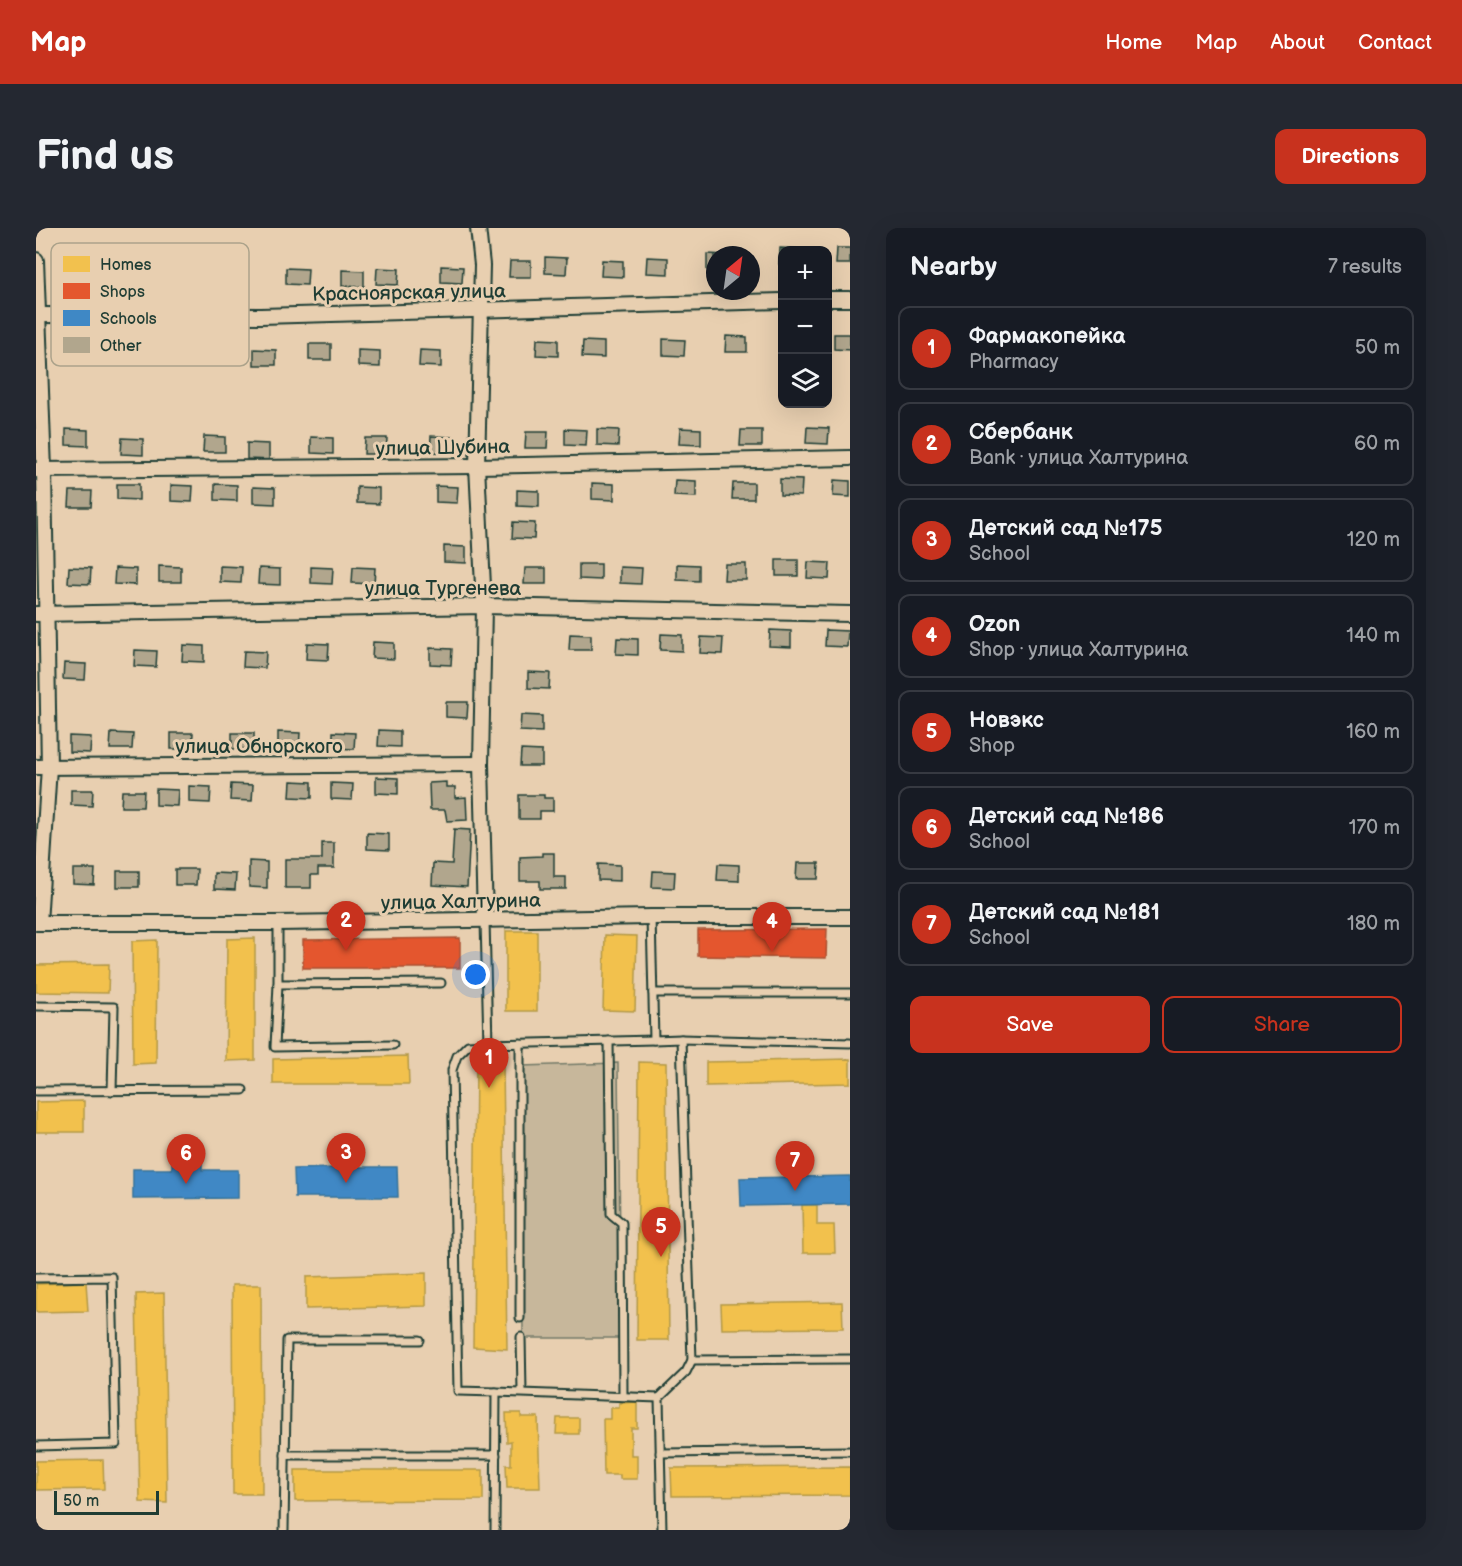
<!DOCTYPE html>
<meta charset="utf-8">
<style>
:root{--surface:#171b24;--page:#242831;--text:#f1f3f6;--muted:#9ea1a6;--line:#363941;--accent:#c8321e}
body{margin:0;font-family:"Balsamiq Sans",sans-serif;background:var(--page);color:var(--text)}
.controls{position:absolute;right:18px;top:18px;display:grid;overflow:hidden;border-radius:12px;box-shadow:0 6px 24px #0002}
.controls button{width:54px;height:54px;display:grid;place-items:center;padding:0;border:0;border-bottom:2px solid var(--line);background:var(--surface);color:var(--text);font:30px sans-serif}
.compass{position:absolute;left:670px;top:18px;width:54px;height:54px;border-radius:50%;background:var(--surface);box-shadow:0 6px 24px #0002;rotate:29deg}
.scale{position:absolute;left:18px;bottom:15px;width:105px;box-sizing:border-box;padding-left:6px;border:3px solid #1f3d34;border-top:0;font-size:16px;line-height:21px;white-space:nowrap;color:#1f3d34;-webkit-text-stroke:4px #e8cfb0;paint-order:stroke}
.you{position:absolute;left:440px;top:747px;width:21px;height:21px;margin:-15px;border:4px solid #fff;border-radius:50%;background:#1a73e8;box-shadow:0 0 0 9px #1a73e833}
.badge{display:grid;place-items:center;width:39px;height:39px;border-radius:50%;background:var(--accent);color:#fff;font-size:20px;font-weight:700}
.pin{position:absolute;translate:-50% -50px;filter:drop-shadow(0 2px 3px #0008)}
.pin::after{content:'';position:absolute;top:32px;width:21px;height:18px;background:inherit;clip-path:polygon(0 0,100% 0,50% 100%)}
.list{margin:0;padding:0;list-style:none}
h2{display:flex;justify-content:space-between;align-items:center;height:78px;margin:0;padding:0 24px;font-size:26px}
h2 small{font-size:20px;font-weight:400;color:var(--muted)}
.list li{display:grid;grid-template-columns:39px 1fr auto;gap:18px;align-items:center;box-sizing:border-box;height:84px;margin:0 12px 12px;padding:0 12px;border:2px solid var(--line);border-radius:12px}
.list b{display:block;font-size:22px;white-space:nowrap}
.list p{margin:0;font-size:20px;white-space:nowrap;color:var(--muted)}
.list em{font-size:20px;font-style:normal;color:var(--muted)}
.actions{display:flex;gap:12px;padding:18px 24px}
.actions a{flex:1;padding:14px 0;border:2px solid var(--accent);border-radius:12px;text-align:center;font-size:21px;color:var(--accent)}
.actions .main{background:var(--accent);color:#fff}
.icon{flex:none;width:33px;height:33px;fill:none;stroke:currentColor;stroke-width:2;stroke-linecap:round;stroke-linejoin:round}
.map{position:relative;flex:none;width:814px;height:1302px;overflow:hidden;border-radius:12px}
header{display:flex;align-items:center;gap:36px;box-sizing:border-box;height:84px;padding:0 30px;background:var(--accent);color:#fff}
header strong{font-size:28px}
nav{display:flex;gap:33px;margin-inline-start:auto;font-size:21px}
.intro{display:flex;align-items:center;justify-content:space-between;box-sizing:border-box;height:144px;padding:0 36px}
h1{margin:0;font-size:42px}
.button{padding:15px 27px;border-radius:12px;background:var(--accent);color:#fff;font-size:21px;font-weight:700}
main{display:flex;gap:36px;padding:0 36px}
aside{flex:1;background:var(--surface);border-radius:12px;box-shadow:0 6px 24px #0002}
.map>svg:first-child{display:block}
.green{fill:#c7b79b;stroke:#737a68;stroke-width:1.5}
.homes{fill:#f2c14e;stroke:#b39946;stroke-width:1.5}
.shops{fill:#e4572e;stroke:#a94f30;stroke-width:1.5}
.schools{fill:#3f88c5;stroke:#35729a;stroke-width:1.5}
.building{fill:#b1a68d;stroke:#1f3d34;stroke-width:1.5}
.lines{fill:none;stroke-linecap:round;stroke-linejoin:round}
.lane-casing{stroke:#1f3d34;stroke-width:11}
.street-casing{stroke:#1f3d34;stroke-width:18}
.lane{stroke:#e8cfb0;stroke-width:7}
.street{stroke:#e8cfb0;stroke-width:14}
.labels{text-anchor:middle;stroke-width:6;stroke-linejoin:round;paint-order:stroke}
.street-label{font-size:20px;fill:#1f3d34;stroke:#e8cfb0}
.key{fill:#e8cfb0;stroke:#aca38b;stroke-width:1.5}
.key-label{font-size:16px;fill:#1f3d34}
</style>
<header>
<strong>Map</strong>
<nav><a>Home</a><a>Map</a><a>About</a><a>Contact</a></nav>
</header>
<div class="intro"><h1>Find us</h1><a class="button">Directions</a></div>
<main>
<div class="map">
<svg width="814" height="1302" viewBox="0 0 814 1302">
<rect width="100%" height="100%" fill="#e8cfb0"/>
<filter id="ink" filterUnits="userSpaceOnUse"><feTurbulence type="fractalNoise" baseFrequency=".0167" numOctaves="2"/><feDisplacementMap in="SourceGraphic" scale="12" xChannelSelector="R" yChannelSelector="G"/><feConvolveMatrix kernelMatrix="1 2 1 2 8 2 1 2 1" color-interpolation-filters="sRGB"/></filter>
<g filter="url(#ink)">
<!-- green -->
<polygon class="green" points="582,835 585,1110 487,1110 486,838"/>
<!-- homes -->
<g class="homes">
<rect x="470" y="703" width="31" height="80"/>
<polygon points="569,707 601,708 599,783 567,782"/>
<polygon points="219,710 219,832 190,833 191,711"/>
<polygon points="121,712 120,835 97,836 96,713"/>
<polygon points="73,736 72,765 0,764 0,737"/>
<polygon points="372,828 373,856 237,856 237,831"/>
<polygon points="814,831 814,855 670,858 670,834"/>
<polygon points="603,834 630,835 633,1112 601,1112"/>
<polygon points="440,836 467,836 471,1121 437,1119"/>
<polygon points="48,873 48,904 0,904 0,874"/>
<polygon points="766,977 781,977 781,997 798,997 799,1025 767,1025"/>
<polygon points="390,1045 390,1078 270,1081 270,1049"/>
<polygon points="50,1054 52,1083 0,1084 0,1056"/>
<polygon points="196,1057 225,1057 226,1266 197,1266"/>
<polygon points="128,1065 131,1275 104,1274 100,1066"/>
<polygon points="806,1074 807,1100 686,1101 685,1076"/>
<polygon points="601,1174 601,1200 595,1200 595,1227 601,1227 601,1251 584,1251 584,1247 568,1247 567,1191 574,1191 574,1180 583,1180 583,1175"/>
<polygon points="470,1185 485,1185 485,1189 502,1189 504,1260 471,1260 470,1237 475,1237 475,1213 471,1214"/>
<polygon points="521,1190 543,1190 543,1206 520,1206"/>
<polygon points="67,1232 68,1261 0,1262 0,1233"/>
<polygon points="814,1239 814,1267 636,1268 635,1240"/>
<polygon points="259,1242 447,1242 447,1272 259,1273"/>
</g>
<!-- shops -->
<g class="shops">
<polygon points="791,701 790,730 662,728 662,702"/>
<polygon points="424,710 424,740 267,740 267,712"/>
</g>
<!-- schools -->
<g class="schools">
<polygon points="323,931 323,939 361,939 362,969 259,969 258,941 297,940 296,932"/>
<polygon points="136,932 166,933 166,942 202,942 202,970 97,971 97,941 136,941"/>
<polygon points="814,948 814,976 705,978 704,950"/>
</g>
<!-- building -->
<g class="building">
<polygon points="744,20 766,21 766,22 746,22 746,36 743,36"/>
<polygon points="801,20 814,20 814,36 800,36"/>
<polygon points="671,26 692,27 679,27 679,42 671,42"/>
<polygon points="509,29 531,30 530,46 509,45"/>
<polygon points="611,29 632,30 632,46 610,45"/>
<polygon points="566,32 587,33 587,49 565,48"/>
<polygon points="474,33 495,33 495,49 473,49"/>
<polygon points="405,38 427,39 426,55 405,54"/>
<polygon points="250,40 272,41 271,57 250,56"/>
<polygon points="341,40 363,41 362,57 340,56"/>
<polygon points="306,42 328,43 328,59 306,58"/>
<polygon points="798,106 814,106 814,122 798,121"/>
<polygon points="690,108 711,109 711,124 689,124"/>
<polygon points="501,111 522,112 522,128 500,127"/>
<polygon points="627,111 649,112 648,128 627,127"/>
<polygon points="547,113 568,114 568,130 546,129"/>
<rect x="273" y="116" width="22" height="16"/>
<polygon points="218,121 240,122 240,137 218,137"/>
<polygon points="322,122 344,123 344,139 322,138"/>
<polygon points="384,122 405,123 405,139 383,138"/>
<polygon points="771,199 793,200 792,216 770,215"/>
<polygon points="644,200 665,201 665,217 643,216"/>
<polygon points="30,201 52,202 52,218 30,217"/>
<polygon points="529,201 551,202 550,218 529,217"/>
<polygon points="561,201 583,202 582,218 561,217"/>
<polygon points="705,202 726,202 726,218 704,218"/>
<polygon points="490,204 512,204 511,220 489,220"/>
<polygon points="168,208 189,209 189,224 167,224"/>
<polygon points="395,208 416,209 416,225 394,224"/>
<polygon points="275,209 297,210 297,226 275,225"/>
<polygon points="86,210 107,211 107,227 85,226"/>
<polygon points="329,210 351,210 350,226 328,226"/>
<polygon points="211,215 233,216 233,232 211,231"/>
<polygon points="744,251 766,252 765,268 744,267"/>
<polygon points="639,252 660,253 660,269 638,268"/>
<polygon points="798,252 814,253 814,269 797,268"/>
<polygon points="556,255 578,256 578,272 556,271"/>
<polygon points="697,255 718,255 718,271 696,271"/>
<polygon points="81,256 103,256 103,272 81,271"/>
<polygon points="179,256 201,257 201,273 179,272"/>
<polygon points="135,257 157,258 156,274 135,273"/>
<polygon points="400,258 422,259 421,275 400,274"/>
<polygon points="217,259 239,260 239,276 217,275"/>
<polygon points="321,259 343,260 343,276 321,275"/>
<polygon points="481,262 503,263 503,279 481,278"/>
<polygon points="34,263 56,263 55,279 33,279"/>
<polygon points="477,294 499,295 498,311 476,310"/>
<polygon points="408,318 430,319 430,335 408,334"/>
<rect x="740" y="332" width="22" height="16"/>
<polygon points="772,334 794,335 793,351 771,350"/>
<polygon points="543,336 565,336 565,352 543,351"/>
<polygon points="641,336 663,337 663,353 641,352"/>
<polygon points="689,336 710,336 710,352 688,352"/>
<polygon points="123,338 145,339 145,354 123,354"/>
<polygon points="184,338 206,339 205,355 184,354"/>
<polygon points="33,339 55,340 54,356 32,355"/>
<polygon points="275,339 297,340 296,356 275,355"/>
<polygon points="317,339 339,340 338,356 316,355"/>
<polygon points="584,339 606,340 605,356 584,355"/>
<polygon points="79,340 100,341 100,357 78,356"/>
<polygon points="223,340 244,341 244,357 222,356"/>
<polygon points="489,340 510,340 510,356 488,356"/>
<polygon points="734,402 755,403 755,419 733,418"/>
<polygon points="790,402 812,403 811,419 789,418"/>
<polygon points="534,406 555,407 555,422 533,422"/>
<polygon points="625,406 646,407 646,423 624,422"/>
<polygon points="665,409 687,410 686,426 664,425"/>
<polygon points="581,410 602,411 602,427 580,426"/>
<polygon points="337,414 358,415 358,431 336,430"/>
<polygon points="271,415 293,416 292,432 270,431"/>
<polygon points="147,417 168,418 168,434 146,433"/>
<polygon points="394,420 416,421 415,437 394,436"/>
<polygon points="99,422 121,423 120,439 98,438"/>
<polygon points="208,423 230,424 229,440 207,439"/>
<polygon points="28,435 50,436 49,452 27,451"/>
<polygon points="492,444 514,445 513,461 492,460"/>
<polygon points="410,474 432,474 431,490 410,489"/>
<polygon points="485,487 506,488 506,504 484,503"/>
<polygon points="343,502 364,503 364,519 342,518"/>
<polygon points="242,504 264,505 263,520 242,520"/>
<polygon points="297,504 319,505 318,521 297,520"/>
<polygon points="75,505 97,506 96,521 74,521"/>
<polygon points="135,505 157,505 156,521 135,521"/>
<rect x="196" y="505" width="22" height="16"/>
<polygon points="33,508 55,509 54,525 33,524"/>
<polygon points="485,522 506,523 506,538 484,538"/>
<polygon points="340,549 362,550 362,566 340,565"/>
<polygon points="255,553 276,554 276,570 254,569"/>
<polygon points="410,554 410,559 419,559 419,570 430,569 431,592 411,593 409,582 394,582 393,555"/>
<polygon points="295,555 317,556 316,572 295,571"/>
<polygon points="195,556 217,557 216,573 194,572"/>
<polygon points="153,558 175,559 174,575 153,574"/>
<polygon points="120,561 142,562 141,578 120,577"/>
<polygon points="35,562 57,562 56,578 35,577"/>
<polygon points="86,563 108,563 107,579 85,579"/>
<polygon points="483,567 508,567 508,570 517,570 517,583 504,583 504,591 483,591"/>
<polygon points="418,601 434,602 431,659 396,657 397,635 416,636"/>
<polygon points="331,605 353,606 353,622 331,621"/>
<polygon points="286,615 298,615 298,640 282,640 282,647 275,647 275,660 249,660 249,631 286,631"/>
<polygon points="506,625 518,625 518,649 530,649 530,661 504,661 504,653 484,653 484,629 506,628"/>
<polygon points="213,633 231,634 231,660 213,659"/>
<polygon points="761,635 783,635 782,651 760,651"/>
<polygon points="562,636 584,637 584,653 562,652"/>
<polygon points="682,636 703,637 703,653 681,652"/>
<polygon points="37,641 59,641 58,657 37,656"/>
<polygon points="139,641 161,641 160,657 139,657"/>
<rect x="81" y="643" width="22" height="16"/>
<polygon points="617,643 639,644 638,660 616,659"/>
<polygon points="178,645 200,646 199,662 178,661"/>
</g>
<g class="lines">
<!-- lane casing -->
<g class="lane-casing">
<g id="lane">
<polyline points="615,689 618,812 645,811 656,1132 650,1144 623,1170 626,1302"/>
<polyline points="449,692 452,816 432,817 421,828 416,842 422,1163 460,1164 459,1302"/>
<polyline points="242,695 242,756 405,755"/>
<polyline points="242,756 239,819 357,817"/>
<polyline points="617,765 814,765"/>
<polyline points="0,778 78,779 76,863"/>
<polyline points="645,811 814,815"/>
<polyline points="573,813 575,986 586,995 587,1168"/>
<polyline points="484,815 484,1090"/>
<polyline points="452,816 618,812"/>
<polyline points="0,863 207,862"/>
<polyline points="0,1050 76,1049 80,1216 0,1218"/>
<polyline points="485,1109 486,1164"/>
<polyline points="656,1132 814,1131"/>
<polyline points="460,1164 623,1170"/>
<polyline points="624,1225 814,1223"/>
<polyline points="249,1227 460,1227"/>
<polyline points="248,1302 251,1112 384,1112"/>
</g>
</g>
<!-- street casing -->
<g class="street-casing">
<g id="street">
<polyline points="442,0 446,37 441,238 448,378 445,536 449,692"/>
<polyline points="0,32 8,242 13,539 3,695"/>
<polyline points="792,71 814,71"/>
<polyline points="0,87 225,88 746,73"/>
<polyline points="0,242 441,238 814,230"/>
<polyline points="0,386 448,378 814,386"/>
<polyline points="0,539 445,536"/>
<polyline points="0,695 242,695 615,689 814,689"/>
</g>
</g>
<!-- lane -->
<use href="#lane" class="lane"/>
<!-- street -->
<use href="#street" class="street"/>
</g>
</g>
<g class="labels">
<!-- street labels -->
<g class="street-label">
<text transform="translate(373 64) rotate(-1)" y="7">Красноярская улица</text>
<text transform="translate(407 219) rotate(-1)" y="7">улица Шубина</text>
<text x="407" y="367">улица Тургенева</text>
<text x="223" y="525">улица Обнорского</text>
<text transform="translate(425 673) rotate(-1)" y="7">улица Халтурина</text>
</g>
</g>
<!-- legend -->
<rect x="15" y="15" width="198" height="123" rx="9" class="key"/>
<rect x="27" y="28" width="27" height="16" fill="#f2c14e"/>
<rect x="27" y="55" width="27" height="16" fill="#e4572e"/>
<rect x="27" y="82" width="27" height="16" fill="#3f88c5"/>
<rect x="27" y="109" width="27" height="16" fill="#b1a68d"/>
<g class="key-label">
<text x="64" y="42">Homes</text>
<text x="64" y="69">Shops</text>
<text x="64" y="96">Schools</text>
<text x="64" y="123">Other</text>
</g>
</svg>
<div class="controls">
<button>+</button>
<button>−</button>
<button><svg class="icon" aria-label="layers" viewBox="0 0 24 24"><path d="M12 4l9 5-9 5-9-5zM3 14l9 5 9-5"/></svg></button>
</div>
<svg class="compass" viewBox="-18 -18 36 36"><path d="M0-13l5 13h-10z" fill="#e53935"/><path d="M0 13l5-13h-10z" fill="#9ea1a6"/></svg>
<div class="scale">50 m</div>
<div class="you"></div>
<div class="pin badge" style="left:453px;top:860px">1</div>
<div class="pin badge" style="left:310px;top:723px">2</div>
<div class="pin badge" style="left:310px;top:955px">3</div>
<div class="pin badge" style="left:736px;top:724px">4</div>
<div class="pin badge" style="left:625px;top:1029px">5</div>
<div class="pin badge" style="left:150px;top:956px">6</div>
<div class="pin badge" style="left:759px;top:963px">7</div>
</div>
<aside>
<h2>Nearby<small>7 results</small></h2>
<ul class="list">
<li><span class="badge">1</span><div><b>Фармакопейка</b><p>Pharmacy</p></div><em>50 m</em></li>
<li><span class="badge">2</span><div><b>Сбербанк</b><p>Bank · улица Халтурина</p></div><em>60 m</em></li>
<li><span class="badge">3</span><div><b>Детский сад №175</b><p>School</p></div><em>120 m</em></li>
<li><span class="badge">4</span><div><b>Ozon</b><p>Shop · улица Халтурина</p></div><em>140 m</em></li>
<li><span class="badge">5</span><div><b>Новэкс</b><p>Shop</p></div><em>160 m</em></li>
<li><span class="badge">6</span><div><b>Детский сад №186</b><p>School</p></div><em>170 m</em></li>
<li><span class="badge">7</span><div><b>Детский сад №181</b><p>School</p></div><em>180 m</em></li>
</ul>
<div class="actions"><a class="main">Save</a><a>Share</a></div>
</aside>
</main>
